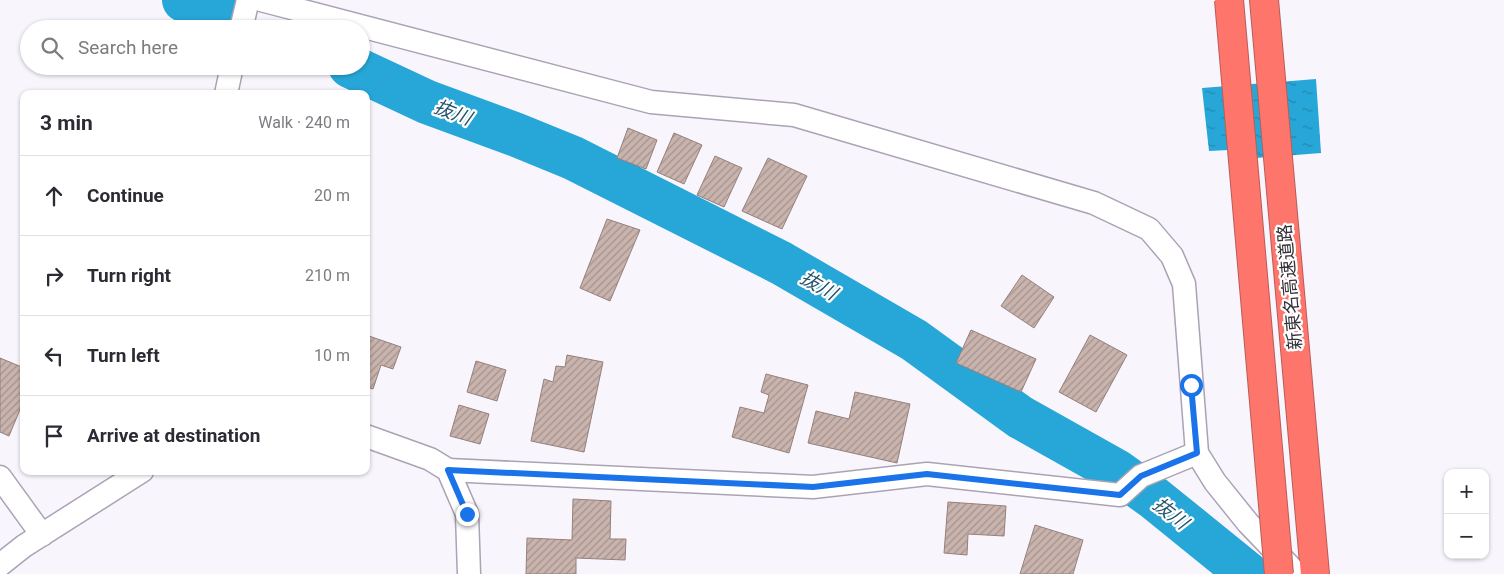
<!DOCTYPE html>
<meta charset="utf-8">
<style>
:root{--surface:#fff;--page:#f7f7f7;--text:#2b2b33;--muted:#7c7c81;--line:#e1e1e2}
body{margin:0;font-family:Roboto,"Noto Sans JP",sans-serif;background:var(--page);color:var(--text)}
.controls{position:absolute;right:15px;bottom:15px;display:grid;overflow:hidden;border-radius:10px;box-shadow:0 1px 4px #0004}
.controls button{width:45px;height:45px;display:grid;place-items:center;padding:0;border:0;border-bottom:1px solid var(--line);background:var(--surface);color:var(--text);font:25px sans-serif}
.stop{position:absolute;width:15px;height:15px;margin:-11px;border:4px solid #1a73e8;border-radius:50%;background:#fff}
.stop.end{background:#1a73e8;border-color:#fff;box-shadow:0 1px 5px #0008}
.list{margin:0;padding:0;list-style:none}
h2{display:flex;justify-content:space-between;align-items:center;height:65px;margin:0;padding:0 20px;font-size:21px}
h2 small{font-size:16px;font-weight:400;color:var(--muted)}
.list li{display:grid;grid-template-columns:32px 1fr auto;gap:15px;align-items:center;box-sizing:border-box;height:80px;padding:0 20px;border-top:1px solid var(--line)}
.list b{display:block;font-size:19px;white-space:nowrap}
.list em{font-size:16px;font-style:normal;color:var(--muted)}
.icon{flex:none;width:28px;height:28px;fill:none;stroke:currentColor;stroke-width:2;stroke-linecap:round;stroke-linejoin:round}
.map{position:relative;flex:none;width:1504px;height:574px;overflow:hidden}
.search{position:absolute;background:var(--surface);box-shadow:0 1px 4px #0004;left:20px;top:20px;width:350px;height:55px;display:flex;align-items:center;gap:12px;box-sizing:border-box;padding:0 18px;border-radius:28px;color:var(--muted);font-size:19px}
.panel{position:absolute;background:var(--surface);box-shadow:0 1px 4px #0004;left:20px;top:90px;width:350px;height:385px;border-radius:10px}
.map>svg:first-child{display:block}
.water{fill:url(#water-ripples)}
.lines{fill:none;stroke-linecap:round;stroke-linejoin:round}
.river{stroke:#26a7d7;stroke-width:44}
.building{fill:url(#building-hatch);stroke:#95807b}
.street-casing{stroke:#aba3b5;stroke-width:25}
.highway-casing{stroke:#b75d59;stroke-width:30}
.street{stroke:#fff;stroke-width:22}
.highway{stroke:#fe756c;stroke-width:28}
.highway-bridge-casing{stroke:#b75d59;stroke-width:30;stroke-linecap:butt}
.highway-bridge{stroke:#fe756c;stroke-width:28}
.route{stroke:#1a73e8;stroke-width:6}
.labels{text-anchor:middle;stroke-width:4.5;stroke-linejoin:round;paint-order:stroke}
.street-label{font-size:18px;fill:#343037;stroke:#fff}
.water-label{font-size:19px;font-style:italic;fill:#25556a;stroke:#fff}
</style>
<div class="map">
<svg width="1504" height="574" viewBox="0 0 1504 574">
<defs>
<pattern id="water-ripples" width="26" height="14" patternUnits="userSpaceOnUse" patternTransform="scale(1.25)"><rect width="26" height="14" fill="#26a7d7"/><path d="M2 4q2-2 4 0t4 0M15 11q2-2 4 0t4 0" fill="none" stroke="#2288af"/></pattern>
<pattern id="building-hatch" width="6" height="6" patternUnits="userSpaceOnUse" patternTransform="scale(1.25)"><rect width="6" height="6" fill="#c9b3ad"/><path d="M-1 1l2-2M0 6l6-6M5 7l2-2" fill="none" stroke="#a4928e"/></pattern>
</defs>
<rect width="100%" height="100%" fill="#f9f5fd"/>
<!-- water -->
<polygon class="water" points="1316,79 1321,153 1231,160 1229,150 1209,151 1202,88"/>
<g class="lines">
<!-- river -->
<g class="river">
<polyline points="184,0 217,9"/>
<polyline points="350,66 427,102 514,134 573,158 781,263 914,340 1020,417 1118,472 1154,498 1248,574"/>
</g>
</g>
<!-- building -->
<g class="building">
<polygon points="628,128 657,140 646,169 617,158"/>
<polygon points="674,133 702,145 684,184 657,172"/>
<polygon points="715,156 742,168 724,207 697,195"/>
<polygon points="768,158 807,176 782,229 742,211"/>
<polygon points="607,219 640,230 610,301 580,288"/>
<polygon points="1022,275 1054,297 1034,328 1001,306"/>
<polygon points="971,330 1036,359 1021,392 956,363"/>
<polygon points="366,335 401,347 393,369 381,365 373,389 366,387"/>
<polygon points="1090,335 1127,355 1096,412 1059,392"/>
<polygon points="567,355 603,362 584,452 531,441 544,379 553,382 556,366 565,367"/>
<polygon points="0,358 24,368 24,400 9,436 0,432"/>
<polygon points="476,361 506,370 497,401 467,392"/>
<polygon points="766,374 808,385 789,453 732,437 740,407 764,413 769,395 761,392"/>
<polygon points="855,392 910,404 897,463 808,443 816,411 849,419"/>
<polygon points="459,405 489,414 480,444 450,436"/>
<polygon points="573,499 611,501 610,539 626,539 625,560 576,558 576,574 526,574 527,538 572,540"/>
<polygon points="948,502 1006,506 1004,536 968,534 967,555 944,553"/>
<polygon points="1035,525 1083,540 1073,574 1020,574"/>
</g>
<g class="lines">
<!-- street casing -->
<g class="street-casing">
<g id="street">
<polyline points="261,0 651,102 794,115 1094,203 1149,229 1172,256 1184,284 1197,453 1215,482 1248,523 1297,574"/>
<polyline points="241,29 248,0"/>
<polyline points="226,94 232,66"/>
<polyline points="366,436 430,459 448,470 467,514 469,574"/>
<polyline points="448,470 813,487 927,474 1120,495 1141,476 1197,453"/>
<polyline points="0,477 42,535"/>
<polyline points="0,565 24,546 142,471"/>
</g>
</g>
<!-- highway casing -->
<g class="highway-casing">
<polyline id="highway" points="1264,0 1315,574"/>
</g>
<!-- street -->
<use href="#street" class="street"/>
<!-- highway -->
<use href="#highway" class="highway"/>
<!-- highway-bridge casing -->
<g class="highway-bridge-casing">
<polyline id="highway-bridge" points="1229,0 1279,574"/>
</g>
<!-- highway-bridge -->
<use href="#highway-bridge" class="highway-bridge"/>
</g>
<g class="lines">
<!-- route -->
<polyline class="route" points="467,514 448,470 813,487 927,474 1120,495 1141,476 1197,453 1191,385"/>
</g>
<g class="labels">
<!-- street labels -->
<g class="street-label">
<text transform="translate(1290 287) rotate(-95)" y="6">新東名高速道路</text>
</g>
<!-- water labels -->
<g class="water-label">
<text transform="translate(453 112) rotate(21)" y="7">抜川</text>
<text transform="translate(819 285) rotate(30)" y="7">抜川</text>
<text transform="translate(1171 513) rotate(38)" y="7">抜川</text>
</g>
</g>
</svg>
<div class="controls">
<button>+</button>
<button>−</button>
</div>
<div class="stop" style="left:1191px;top:385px"></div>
<div class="stop end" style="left:467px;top:514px"></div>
<div class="search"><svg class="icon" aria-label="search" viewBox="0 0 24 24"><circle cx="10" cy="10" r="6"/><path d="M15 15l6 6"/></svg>Search here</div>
<section class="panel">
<h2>3 min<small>Walk · 240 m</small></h2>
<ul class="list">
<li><svg class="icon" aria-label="ahead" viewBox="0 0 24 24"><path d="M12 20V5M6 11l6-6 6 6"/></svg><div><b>Continue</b></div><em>20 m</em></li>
<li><svg class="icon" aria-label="right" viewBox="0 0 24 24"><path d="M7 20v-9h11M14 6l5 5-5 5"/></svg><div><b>Turn right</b></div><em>210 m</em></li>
<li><svg class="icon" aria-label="left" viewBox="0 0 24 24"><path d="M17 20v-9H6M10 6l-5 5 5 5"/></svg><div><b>Turn left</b></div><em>10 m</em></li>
<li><svg class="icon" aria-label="arrive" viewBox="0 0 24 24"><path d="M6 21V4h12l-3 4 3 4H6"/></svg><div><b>Arrive at destination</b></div></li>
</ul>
</section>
</div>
